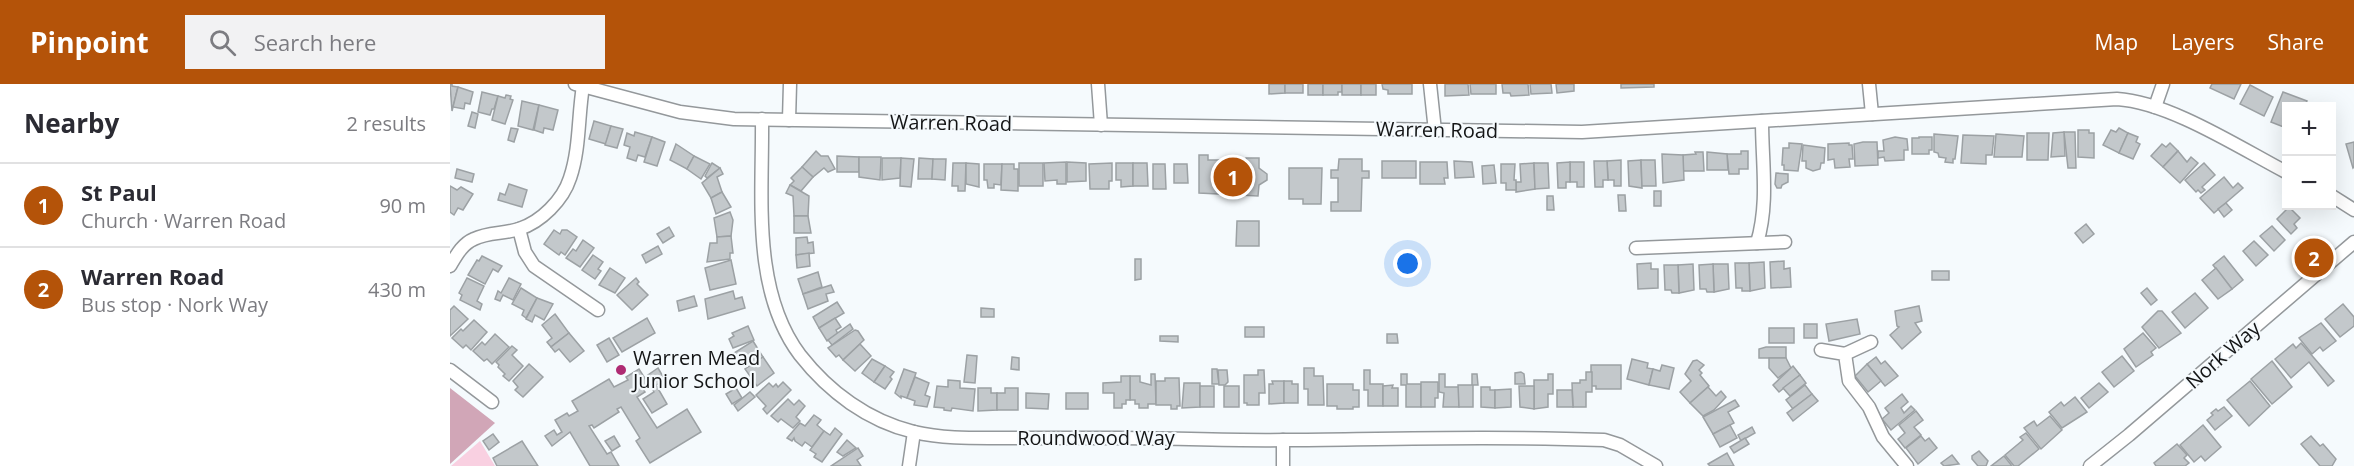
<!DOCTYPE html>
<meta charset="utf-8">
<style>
:root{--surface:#fff;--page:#f2f2f3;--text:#2b2b33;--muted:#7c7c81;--line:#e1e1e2;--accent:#b45309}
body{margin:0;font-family:"Open Sans",sans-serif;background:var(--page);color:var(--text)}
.controls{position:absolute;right:18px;top:18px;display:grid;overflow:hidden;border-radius:0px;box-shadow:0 6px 24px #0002}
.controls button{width:54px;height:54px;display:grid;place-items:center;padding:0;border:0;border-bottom:2px solid var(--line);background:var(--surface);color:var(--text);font:30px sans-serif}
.you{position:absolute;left:958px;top:180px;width:21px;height:21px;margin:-15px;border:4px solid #fff;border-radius:50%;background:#1a73e8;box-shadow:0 0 0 9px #1a73e833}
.badge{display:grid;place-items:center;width:39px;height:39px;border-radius:50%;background:var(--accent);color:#fff;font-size:20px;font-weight:700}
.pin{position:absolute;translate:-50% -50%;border:3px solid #fff;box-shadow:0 2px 6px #0006}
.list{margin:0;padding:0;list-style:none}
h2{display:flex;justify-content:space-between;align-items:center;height:78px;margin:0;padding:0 24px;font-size:26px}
h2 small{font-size:20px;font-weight:400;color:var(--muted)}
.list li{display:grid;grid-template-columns:39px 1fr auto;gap:18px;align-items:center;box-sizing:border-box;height:84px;padding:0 24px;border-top:2px solid var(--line)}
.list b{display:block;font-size:22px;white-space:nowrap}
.list p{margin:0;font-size:20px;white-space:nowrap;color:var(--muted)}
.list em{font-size:20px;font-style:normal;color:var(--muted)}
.icon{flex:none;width:33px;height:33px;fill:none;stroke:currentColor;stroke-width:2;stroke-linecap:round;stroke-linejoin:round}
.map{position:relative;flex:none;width:1904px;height:382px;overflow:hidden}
header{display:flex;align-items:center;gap:36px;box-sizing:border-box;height:84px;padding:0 30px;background:var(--accent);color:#fff}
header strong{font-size:28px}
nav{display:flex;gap:33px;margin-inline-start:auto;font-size:21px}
.search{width:420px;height:54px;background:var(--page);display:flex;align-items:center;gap:15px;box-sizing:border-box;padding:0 21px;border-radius:0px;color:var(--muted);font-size:22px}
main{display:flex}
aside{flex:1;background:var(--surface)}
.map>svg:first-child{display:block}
.green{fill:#f9d0e1}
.forest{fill:#d1a6b7}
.building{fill:#c3c8cb;stroke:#9ca1a4;stroke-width:1.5}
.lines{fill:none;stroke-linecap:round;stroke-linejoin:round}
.minor-casing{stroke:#94989b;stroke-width:15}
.minor{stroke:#fff;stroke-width:12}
.poi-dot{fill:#af2b73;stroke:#f5fafd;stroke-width:2}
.labels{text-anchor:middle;stroke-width:4.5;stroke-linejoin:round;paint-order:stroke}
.street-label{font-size:20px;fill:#141516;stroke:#f5fafd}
.poi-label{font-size:20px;fill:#141516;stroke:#f5fafd;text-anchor:start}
</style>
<header>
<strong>Pinpoint</strong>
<div class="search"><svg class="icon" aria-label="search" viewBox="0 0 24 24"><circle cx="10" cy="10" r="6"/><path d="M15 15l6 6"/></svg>Search here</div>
<nav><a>Map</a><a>Layers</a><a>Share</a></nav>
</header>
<main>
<aside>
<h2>Nearby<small>2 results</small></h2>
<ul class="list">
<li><span class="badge">1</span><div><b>St Paul</b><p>Church · Warren Road</p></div><em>90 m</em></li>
<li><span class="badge">2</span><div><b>Warren Road</b><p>Bus stop · Nork Way</p></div><em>430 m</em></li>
</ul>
</aside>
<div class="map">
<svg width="1904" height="382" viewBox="0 0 1904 382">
<rect width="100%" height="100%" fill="#f5fafd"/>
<!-- green -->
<polygon class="green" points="30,357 45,382 1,382"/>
<!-- forest -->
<polygon class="forest" points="0,304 45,339 0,380"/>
<!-- building -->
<g class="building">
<polygon points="0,0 2,0 2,2 8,3 2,27"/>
<polygon points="819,0 835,0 835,9 819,10"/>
<rect x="835" y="0" width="18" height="9"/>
<rect x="858" y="0" width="15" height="11"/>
<polygon points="873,0 892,0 892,8 888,8 888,11 873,11"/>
<rect x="892" y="0" width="19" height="11"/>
<rect x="911" y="0" width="15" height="11"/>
<polygon points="932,0 962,0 962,10 938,10 938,6 933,5"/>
<polygon points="995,0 1018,0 1019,11 995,12"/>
<polygon points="1020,0 1046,0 1046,10 1021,10"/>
<polygon points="1052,0 1078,0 1079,11 1061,12 1060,9 1053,9"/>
<polygon points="1080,0 1101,0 1102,9 1081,10"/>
<polygon points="1106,0 1124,0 1124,7 1107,9"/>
<polygon points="1171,0 1204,0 1204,3 1171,4"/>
<polygon points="1762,0 1791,0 1784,15 1760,4"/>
<polygon points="1800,1 1823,13 1814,32 1790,20"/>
<polygon points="8,3 23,8 20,20 15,19 14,25 3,23"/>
<polygon points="32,8 48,12 44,25 42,25 40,31 28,28"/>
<polygon points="1833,8 1857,17 1855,22 1836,22 1836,44 1821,38"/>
<polygon points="56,11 61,12 60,15 63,16 55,40 42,36 48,12 55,14"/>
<polygon points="72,17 89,21 83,46 68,42"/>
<polygon points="89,21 108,26 103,46 94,44 93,49 84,46"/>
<polygon points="22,28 28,30 25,44 18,42"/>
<polygon points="144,37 161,42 156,60 139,55"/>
<polygon points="161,42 173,45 167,64 155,61"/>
<polygon points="61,44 68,45 64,58 58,56"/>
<polygon points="1669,44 1678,49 1669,69 1653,61 1661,46 1666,48"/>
<polygon points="1628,46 1639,46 1639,49 1644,49 1644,74 1628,73"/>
<polygon points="185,48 202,53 195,73 188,71 186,77 177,74 180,63 174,61 177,49 184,52"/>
<polygon points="1614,48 1625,48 1626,84 1618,84"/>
<polygon points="1614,48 1615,72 1601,73 1603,49"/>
<polygon points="1577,49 1599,49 1598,76 1577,76"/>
<polygon points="1678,49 1688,53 1686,58 1690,60 1683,75 1669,69"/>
<polygon points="1484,50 1508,52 1505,75 1503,75 1503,79 1495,78 1496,74 1489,73 1488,69 1484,68"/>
<polygon points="1546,50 1574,52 1572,73 1544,73"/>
<polygon points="1513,51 1544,52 1542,71 1536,71 1536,80 1511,79"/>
<polygon points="202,53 215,58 207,82 194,78"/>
<polygon points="1445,53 1457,55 1458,66 1454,66 1454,76 1435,77 1434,73 1428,74 1428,67 1434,67 1433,56"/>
<polygon points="1469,53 1482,53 1482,66 1479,66 1479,70 1462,70 1462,54 1469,54"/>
<polygon points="1413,58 1427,58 1428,81 1405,82 1404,60"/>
<polygon points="1904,58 1904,83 1903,84 1896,60"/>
<polygon points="1339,59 1352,60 1348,87 1334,86 1334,81 1332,81 1333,64 1339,64"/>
<polygon points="1399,59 1399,61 1402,61 1403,75 1399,75 1400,83 1385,84 1384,75 1378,76 1378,60"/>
<polygon points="1720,59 1728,67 1713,83 1701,72 1712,60 1716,63"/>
<polygon points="226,60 244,72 237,85 220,76"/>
<polygon points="1353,61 1375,64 1374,79 1371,79 1370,85 1363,87 1356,84 1356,77 1352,77"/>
<polygon points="366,67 371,72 378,72 385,85 378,88 374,84 363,93 352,83"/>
<polygon points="1291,67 1298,67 1298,85 1289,85 1289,90 1279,90 1277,70 1291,70"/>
<polygon points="1728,67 1737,78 1741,73 1748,79 1730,99 1713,83"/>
<polygon points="1245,68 1253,68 1254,87 1233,87 1233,71 1246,70"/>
<polygon points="1257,68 1277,70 1278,86 1257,86"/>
<polygon points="1212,70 1233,71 1234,96 1213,99"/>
<polygon points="749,71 758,71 758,76 796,76 796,74 809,74 809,84 817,90 817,96 809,101 808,112 749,109"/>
<polygon points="244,72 260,80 251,95 237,85"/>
<polygon points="387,72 409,73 409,88 387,88"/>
<polygon points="409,73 431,73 430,96 409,93"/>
<polygon points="432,74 451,74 450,94 432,96"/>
<polygon points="451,74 464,75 461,103 450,102"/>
<polygon points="469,74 483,75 482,95 468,95"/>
<polygon points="483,75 496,75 495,96 482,95"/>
<polygon points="889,75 912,75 912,87 919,87 919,94 912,94 911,127 881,127 881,118 888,118 888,94 881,94 881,86 888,86"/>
<polygon points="1171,76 1171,102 1164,102 1164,96 1158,96 1157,77"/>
<polygon points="1191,76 1192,104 1179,102 1178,77"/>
<polygon points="1191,76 1205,76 1206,102 1192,102"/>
<rect x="932" y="77" width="34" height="17"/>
<polygon points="1004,77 1022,78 1024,93 1005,94"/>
<polygon points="1144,77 1157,77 1158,96 1153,96 1153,103 1145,103"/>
<polygon points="616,78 616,100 607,100 607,96 595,97 594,79"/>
<polygon points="617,78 636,79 636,97 617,98"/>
<polygon points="970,78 997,78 998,94 994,94 995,100 970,100"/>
<polygon points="1120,78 1134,78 1134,103 1127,103 1127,98 1120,98"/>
<polygon points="1120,78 1120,98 1116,98 1116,104 1108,104 1107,79"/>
<polygon points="262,79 270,84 257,94 255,92"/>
<polygon points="503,79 516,79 515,107 508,107 508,102 502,102"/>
<polygon points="516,79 529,80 529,103 516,100"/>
<rect x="569" y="79" width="24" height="23"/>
<polygon points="662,79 662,97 659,97 659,105 640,105 639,80"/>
<polygon points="666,79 683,79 683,102 671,103 671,96 666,96"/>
<polygon points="683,79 697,79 698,102 683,102"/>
<polygon points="1084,79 1085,105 1066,108 1066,98 1071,98 1070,80"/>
<polygon points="1084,79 1098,79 1099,104 1085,105"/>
<polygon points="1754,79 1765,91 1752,103 1755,106 1751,109 1748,106 1746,108 1735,96"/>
<polygon points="534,80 552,80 551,101 544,100 544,104 538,104 537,96 534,96"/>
<polygon points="552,80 564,80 564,85 568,85 568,107 551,106"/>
<polygon points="703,80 715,80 716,105 703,105"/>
<polygon points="724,80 737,80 738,99 724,99"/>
<polygon points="1051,80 1065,80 1064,96 1066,96 1066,106 1056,106 1056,99 1051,99"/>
<polygon points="1044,81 1046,99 1033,100 1032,82"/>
<polygon points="352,83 363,93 351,107 340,101 344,97 341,94"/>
<polygon points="270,84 273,90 267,93 272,108 261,114 252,99"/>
<polygon points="839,84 872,84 871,120 853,120 853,115 839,115"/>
<polygon points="7,85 24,90 22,98 5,94"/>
<polygon points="1326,89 1338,90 1338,98 1332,101 1331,104 1327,104 1325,100"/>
<polygon points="1774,93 1783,104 1788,99 1793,104 1764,129 1750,114"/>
<polygon points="59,100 77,106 72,123 48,116 50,109 55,111"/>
<polygon points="340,101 359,112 358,132 344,132 343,112 336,109"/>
<polygon points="0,102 7,106 11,103 23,110 13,126 8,124 4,131 0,128"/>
<rect x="1204" y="107" width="7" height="15"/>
<polygon points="272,108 281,123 266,130 261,114"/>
<polygon points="1168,111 1175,111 1176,127 1169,127"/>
<polygon points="1097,112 1103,112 1104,126 1097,126"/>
<polygon points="1776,119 1782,126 1774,133 1768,125"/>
<polygon points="1839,123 1850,134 1844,140 1847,144 1841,150 1827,135"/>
<polygon points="280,128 283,136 281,152 267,153 264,134"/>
<polygon points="344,132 358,132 361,149 344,149"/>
<polygon points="787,137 809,137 809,162 786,162"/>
<polygon points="1636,140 1644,150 1633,159 1625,149"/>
<polygon points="1822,142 1835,156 1824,167 1810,152"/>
<polygon points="219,143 224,152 213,159 207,150"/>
<polygon points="104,146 110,150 112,146 117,146 127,153 115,171 111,168 109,171 94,160"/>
<polygon points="281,152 283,169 280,169 280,175 257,178 260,159 267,159 267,153"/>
<polygon points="357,153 358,159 363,158 364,169 346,171 346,154"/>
<polygon points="133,156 144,164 130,183 116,174 123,165 126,167"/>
<polygon points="1804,157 1818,171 1806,182 1793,167"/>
<polygon points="208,162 212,170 196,179 192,171"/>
<polygon points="359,169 360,182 347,184 346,171"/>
<polygon points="143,171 153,178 148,185 151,187 145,195 132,186"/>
<polygon points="32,172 52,182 48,188 43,185 35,200 18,191 27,176 29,177"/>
<polygon points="1774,172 1793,196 1782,205 1763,181"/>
<polygon points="685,175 691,175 691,195 685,196"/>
<polygon points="281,176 286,200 260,206 255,184"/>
<polygon points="1334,177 1334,185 1340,184 1341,203 1321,204 1320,178"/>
<polygon points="1314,178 1315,204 1300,207 1299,179"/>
<polygon points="1201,179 1201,185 1208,185 1208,204 1188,205 1187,180"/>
<polygon points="1285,179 1299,179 1300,207 1292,207 1292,204 1286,204"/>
<polygon points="1243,180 1244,206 1229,209 1228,181"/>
<polygon points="1263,180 1278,180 1279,205 1264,208"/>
<polygon points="1263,180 1264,208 1257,208 1256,205 1250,205 1249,181"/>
<polygon points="1214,181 1228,181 1229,209 1222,209 1221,206 1215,206"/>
<polygon points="160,184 175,194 165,209 149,201"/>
<polygon points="1766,184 1782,205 1768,215 1752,196"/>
<rect x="1482" y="187" width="17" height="9"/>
<polygon points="368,188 372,203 353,210 348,195"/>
<polygon points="17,194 34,202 27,217 32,220 30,226 10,216 12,211 9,209"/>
<polygon points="59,194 71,200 63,216 53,211 50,217 45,215 48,207 51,209"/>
<polygon points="186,194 189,198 187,200 198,211 182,226 167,211"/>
<polygon points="381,201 384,208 376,210 378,217 358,225 353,210"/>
<polygon points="71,204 87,214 76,234 72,231 74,226 62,220"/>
<polygon points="1697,204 1707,216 1701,221 1691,209"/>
<polygon points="283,207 285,215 292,213 295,224 258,235 255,215"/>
<polygon points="1745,209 1758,224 1735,244 1722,228"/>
<polygon points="244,212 247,222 229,227 227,217"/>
<polygon points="87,214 103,220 94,236 85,231 82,238 76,235"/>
<polygon points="387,218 394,229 369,244 363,233"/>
<polygon points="1893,220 1904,233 1904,242 1890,253 1875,235"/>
<polygon points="4,222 18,235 0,252 0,226"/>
<polygon points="1469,222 1472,237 1465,239 1471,248 1452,265 1440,251 1449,243 1447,242 1445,227"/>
<polygon points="531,224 544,225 544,233 531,233"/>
<polygon points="1708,227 1712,227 1731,249 1709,264 1692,243"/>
<polygon points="105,230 119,249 101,263 97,258 102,254 92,241"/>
<polygon points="197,234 205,249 172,268 163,254"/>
<polygon points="385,234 391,243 386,246 388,250 377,257 369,244"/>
<polygon points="1407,235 1410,250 1379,257 1376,240"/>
<polygon points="24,236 37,248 21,266 16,261 13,264 2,254 11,245 13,247"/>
<polygon points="1871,239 1886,257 1873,267 1870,263 1862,270 1849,254"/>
<polygon points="400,240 403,245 382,261 378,256"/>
<rect x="1354" y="240" width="13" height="14"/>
<polygon points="298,242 304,256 283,264 279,255 284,252 282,249"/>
<rect x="795" y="243" width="19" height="10"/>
<rect x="1319" y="244" width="25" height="15"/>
<polygon points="405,246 408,247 414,256 393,276 389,271 386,273 378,264"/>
<polygon points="119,249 134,267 120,278 109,265 105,268 101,263"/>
<polygon points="1693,249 1706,264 1701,268 1703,271 1686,283 1674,265"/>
<polygon points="45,250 59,263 42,280 37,275 34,277 23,267 32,258 35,261"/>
<polygon points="937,250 947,250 948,259 937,259"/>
<polygon points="710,252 728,252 728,258 710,257"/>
<polygon points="159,254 169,271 157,278 147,261"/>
<polygon points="303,257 313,273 302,281 294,269 284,275 281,271"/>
<polygon points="1851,259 1884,297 1878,302 1859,278 1841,294 1825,275 1843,260 1846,264"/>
<polygon points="410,260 421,272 405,287 393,276"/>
<polygon points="62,262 67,266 62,271 73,282 59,297 53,292 55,290 48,283 49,281 46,278"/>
<polygon points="1316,263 1336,263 1336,274 1309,274 1309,265"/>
<polygon points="517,271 527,272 525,299 514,298"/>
<polygon points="1672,272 1684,287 1664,303 1652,288"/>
<polygon points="313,273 324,289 307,302 295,285"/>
<polygon points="562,273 569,274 569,286 561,285"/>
<polygon points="1426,273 1431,280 1435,277 1448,292 1435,302 1417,280"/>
<polygon points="1319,274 1336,274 1341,284 1328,294 1319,284"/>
<polygon points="422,275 435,282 424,298 412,289"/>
<polygon points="1182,275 1198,279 1197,284 1203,285 1199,301 1177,295"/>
<polygon points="1247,276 1254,281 1249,286 1252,289 1250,291 1259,302 1240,319 1230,308 1241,297 1235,290 1243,277"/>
<polygon points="1822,277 1842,303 1822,320 1801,295"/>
<polygon points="79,280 93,293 73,313 65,306 68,303 63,297"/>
<polygon points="1417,280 1431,297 1418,308 1405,292"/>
<polygon points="1141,281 1171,281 1171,305 1146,305 1146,302 1141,302"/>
<polygon points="1212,281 1224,284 1219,305 1199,301 1203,285 1210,287"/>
<polygon points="435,282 444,288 440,293 442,295 435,305 424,298"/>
<polygon points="1343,282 1350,291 1329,308 1323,301"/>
<polygon points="208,284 215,296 206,301 217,320 202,329 193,315 204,308 200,300 193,305 195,308 187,313 207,344 237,325 251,348 200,379 186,357 190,354 171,323 167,325 169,328 144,344 142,341 139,342 157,370 161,368 169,382 140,382 120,348 102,362 95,352 104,346 107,351 112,348 105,336 117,329 119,332 128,327 122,317 159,295 164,303 178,296 176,293 189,285 196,296 200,294 198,291"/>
<polygon points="854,284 864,284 864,292 873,292 874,321 858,321 858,305 854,305"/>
<polygon points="454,285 466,289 457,314 451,312 451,314 445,309"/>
<polygon points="762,285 767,285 769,300 762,300"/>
<polygon points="768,286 777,286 778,298 775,301 769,301"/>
<polygon points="808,286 814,286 815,309 809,309 809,321 797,321 797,319 794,319 794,291 808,291"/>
<polygon points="914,286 920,286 920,300 933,300 933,322 918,322 918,306 914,306"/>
<polygon points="1071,288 1074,290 1075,300 1065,300 1065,289"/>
<polygon points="1136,288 1142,288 1142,308 1136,308 1136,323 1123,323 1122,299 1130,299 1130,296 1136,296"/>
<polygon points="701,290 705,290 706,320 698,320 698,324 689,324 689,320 685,320 685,316 680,316 680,292 690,292 690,298 701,301"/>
<polygon points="951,290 957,290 957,300 971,300 971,323 956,323 956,301 951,301"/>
<polygon points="989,290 995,290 995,303 1009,303 1009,323 993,323 994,309 989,308"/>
<polygon points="1022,290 1027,290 1028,301 1023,301 1023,323 1009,323 1008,301 1022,301"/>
<polygon points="1098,290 1103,290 1103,310 1098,310 1098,323 1084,325 1084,296 1098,296"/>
<polygon points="1350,291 1356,299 1340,312 1333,304"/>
<polygon points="671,292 680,292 680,316 676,316 676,320 672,320 672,324 664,324 664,309 653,309 653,299 671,298"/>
<polygon points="465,293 479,299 475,311 480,313 477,323 464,321 465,317 457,314"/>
<polygon points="715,294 729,294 730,322 727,322 727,325 721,325 721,321 706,321 706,297 715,297"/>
<polygon points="498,296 510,297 510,304 525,305 523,327 502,324 501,327 494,326 494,324 484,323 487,302 498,303"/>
<polygon points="822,297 834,297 834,319 819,320 819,300 823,300"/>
<polygon points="834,297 842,297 842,300 848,300 848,319 834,319"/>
<polygon points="1800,297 1820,322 1799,342 1777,316"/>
<polygon points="333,298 341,306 317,330 313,325 316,322 306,311 319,299 323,303 326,300 328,303"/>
<polygon points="971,298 988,298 988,314 985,314 985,323 971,323"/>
<polygon points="734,299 750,299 750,323 732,324"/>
<polygon points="1649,299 1658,308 1639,324 1631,314"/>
<polygon points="877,300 903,300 903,306 909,306 909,323 903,323 903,325 887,325 887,322 877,322"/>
<polygon points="943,301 942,304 948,304 948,322 933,322 933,302"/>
<polygon points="1355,301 1362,310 1343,325 1336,316"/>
<rect x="750" y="302" width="14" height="21"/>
<rect x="774" y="302" width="15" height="21"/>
<polygon points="1069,302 1084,302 1084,325 1070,323"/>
<polygon points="1031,303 1040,303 1040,306 1045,306 1045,324 1031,323"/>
<polygon points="1258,303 1266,312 1271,307 1276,313 1264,326 1253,332 1240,319"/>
<polygon points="286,304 292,314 282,320 276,310"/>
<polygon points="528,304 541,304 541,309 547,309 547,326 528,327"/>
<polygon points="555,304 568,304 568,326 547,326 547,309 555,309"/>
<polygon points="1061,305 1061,323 1045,324 1045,306"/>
<polygon points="1107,306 1122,306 1123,323 1107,323"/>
<polygon points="300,308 305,313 288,327 284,321"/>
<polygon points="576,309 599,310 598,325 576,324"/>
<rect x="616" y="309" width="22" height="16"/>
<polygon points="1362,310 1368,317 1343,337 1337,329"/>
<polygon points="1452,310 1458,318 1451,324 1454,329 1461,322 1465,326 1441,346 1432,335 1439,329 1435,324"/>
<polygon points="1625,313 1637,328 1612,344 1599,328 1611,318 1614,322"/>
<polygon points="338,315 344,321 349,316 355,322 346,333 350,337 343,344 331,335 328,338 321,332"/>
<polygon points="1285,316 1289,322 1278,328 1284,339 1263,350 1253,333"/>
<polygon points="1774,323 1782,332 1765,346 1757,336 1763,331 1761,329 1766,325 1768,327"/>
<polygon points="1466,327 1473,336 1464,343 1471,351 1455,364 1448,355 1455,349 1449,341"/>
<polygon points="364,331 371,336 367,341 374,347 362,363 355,358 352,362 345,357 344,354 342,357 337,354 350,339 355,342"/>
<polygon points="1600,332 1612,346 1591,365 1574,344 1584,337 1587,342"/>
<polygon points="1280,341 1287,354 1270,363 1263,350"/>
<polygon points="1753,341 1771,363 1755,377 1751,372 1744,378 1730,361"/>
<polygon points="1302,343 1305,349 1291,357 1288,351"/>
<polygon points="385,344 392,350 372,378 364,373 366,370 360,366 374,347 380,351"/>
<polygon points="1576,349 1589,365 1568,382 1564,382 1555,371 1573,356 1570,353"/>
<polygon points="43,350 49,358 39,366 33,357"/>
<polygon points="164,352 170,362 162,367 155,357"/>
<polygon points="1471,352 1475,357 1479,354 1487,364 1468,380 1456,364"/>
<polygon points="1861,352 1870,362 1873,360 1886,375 1882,382 1870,382 1851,360"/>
<polygon points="1295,354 1299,360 1284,369 1280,363"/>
<polygon points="397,356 406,364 393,372 387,368"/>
<polygon points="72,357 88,382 47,382 43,374"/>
<polygon points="1727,360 1737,371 1734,374 1739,379 1735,382 1706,382 1704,379"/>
<polygon points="408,364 413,372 407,376 411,382 381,382"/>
<polygon points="1529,367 1538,377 1536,382 1528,382 1522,375 1522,372"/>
<polygon points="1277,369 1284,382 1260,382 1258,380"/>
<polygon points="1502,371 1509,380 1494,382 1491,379"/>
<polygon points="1554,372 1562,382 1541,382"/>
</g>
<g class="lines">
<!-- minor casing -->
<g class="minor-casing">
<g id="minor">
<path d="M125 0 230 28 284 35 1132 48 1667 15C1719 18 1790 64 1836 88"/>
<polyline points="648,0 651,41"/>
<polyline points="980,0 985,47"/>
<polyline points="1419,0 1422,30"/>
<polyline points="1705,23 1713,0"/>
<path d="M312 35C313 111 301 206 350 271 379 308 418 337 464 348 494 355 525 354 555 354 593 354 631 354 668 354 724 354 780 357 836 356 942 355 1048 352 1154 356L1170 361 1206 382"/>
<polyline points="339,36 340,0"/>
<polyline points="1882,112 1904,126"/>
<polyline points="69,145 75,168 84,182 148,226"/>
<path d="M1307 159C1319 119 1312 79 1312 37"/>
<polyline points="1186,164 1335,158"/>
<path d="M0 182C6 172 12 160 24 155 38 148 54 150 69 145 91 138 113 116 120 94 130 65 128 32 133 2"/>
<polyline points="1371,266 1395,270 1399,297 1419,323 1433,353 1457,382"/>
<polyline points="1395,270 1421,258"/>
<polyline points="0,286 42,318"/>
<polyline points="833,356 833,382"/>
<polyline points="459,382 464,348"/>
<polyline points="1640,382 1679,351 1904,158"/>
</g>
</g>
<!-- minor -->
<use href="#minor" class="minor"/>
</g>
<!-- markers -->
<circle class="poi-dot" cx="171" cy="286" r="6"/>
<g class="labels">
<!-- street labels -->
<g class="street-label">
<text transform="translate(501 39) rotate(1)" y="7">Warren Road</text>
<text transform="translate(987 46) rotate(1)" y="7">Warren Road</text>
<text transform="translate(1773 271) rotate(-41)" y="7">Nork Way</text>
<text x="646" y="361">Roundwood Way</text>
</g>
<!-- poi labels -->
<g class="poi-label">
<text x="183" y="281">Warren Mead<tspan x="183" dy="23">Junior School</tspan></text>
</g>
</g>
</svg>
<div class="controls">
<button>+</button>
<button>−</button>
</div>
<div class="you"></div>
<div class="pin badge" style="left:783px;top:93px">1</div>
<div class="pin badge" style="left:1864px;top:174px">2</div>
</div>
</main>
